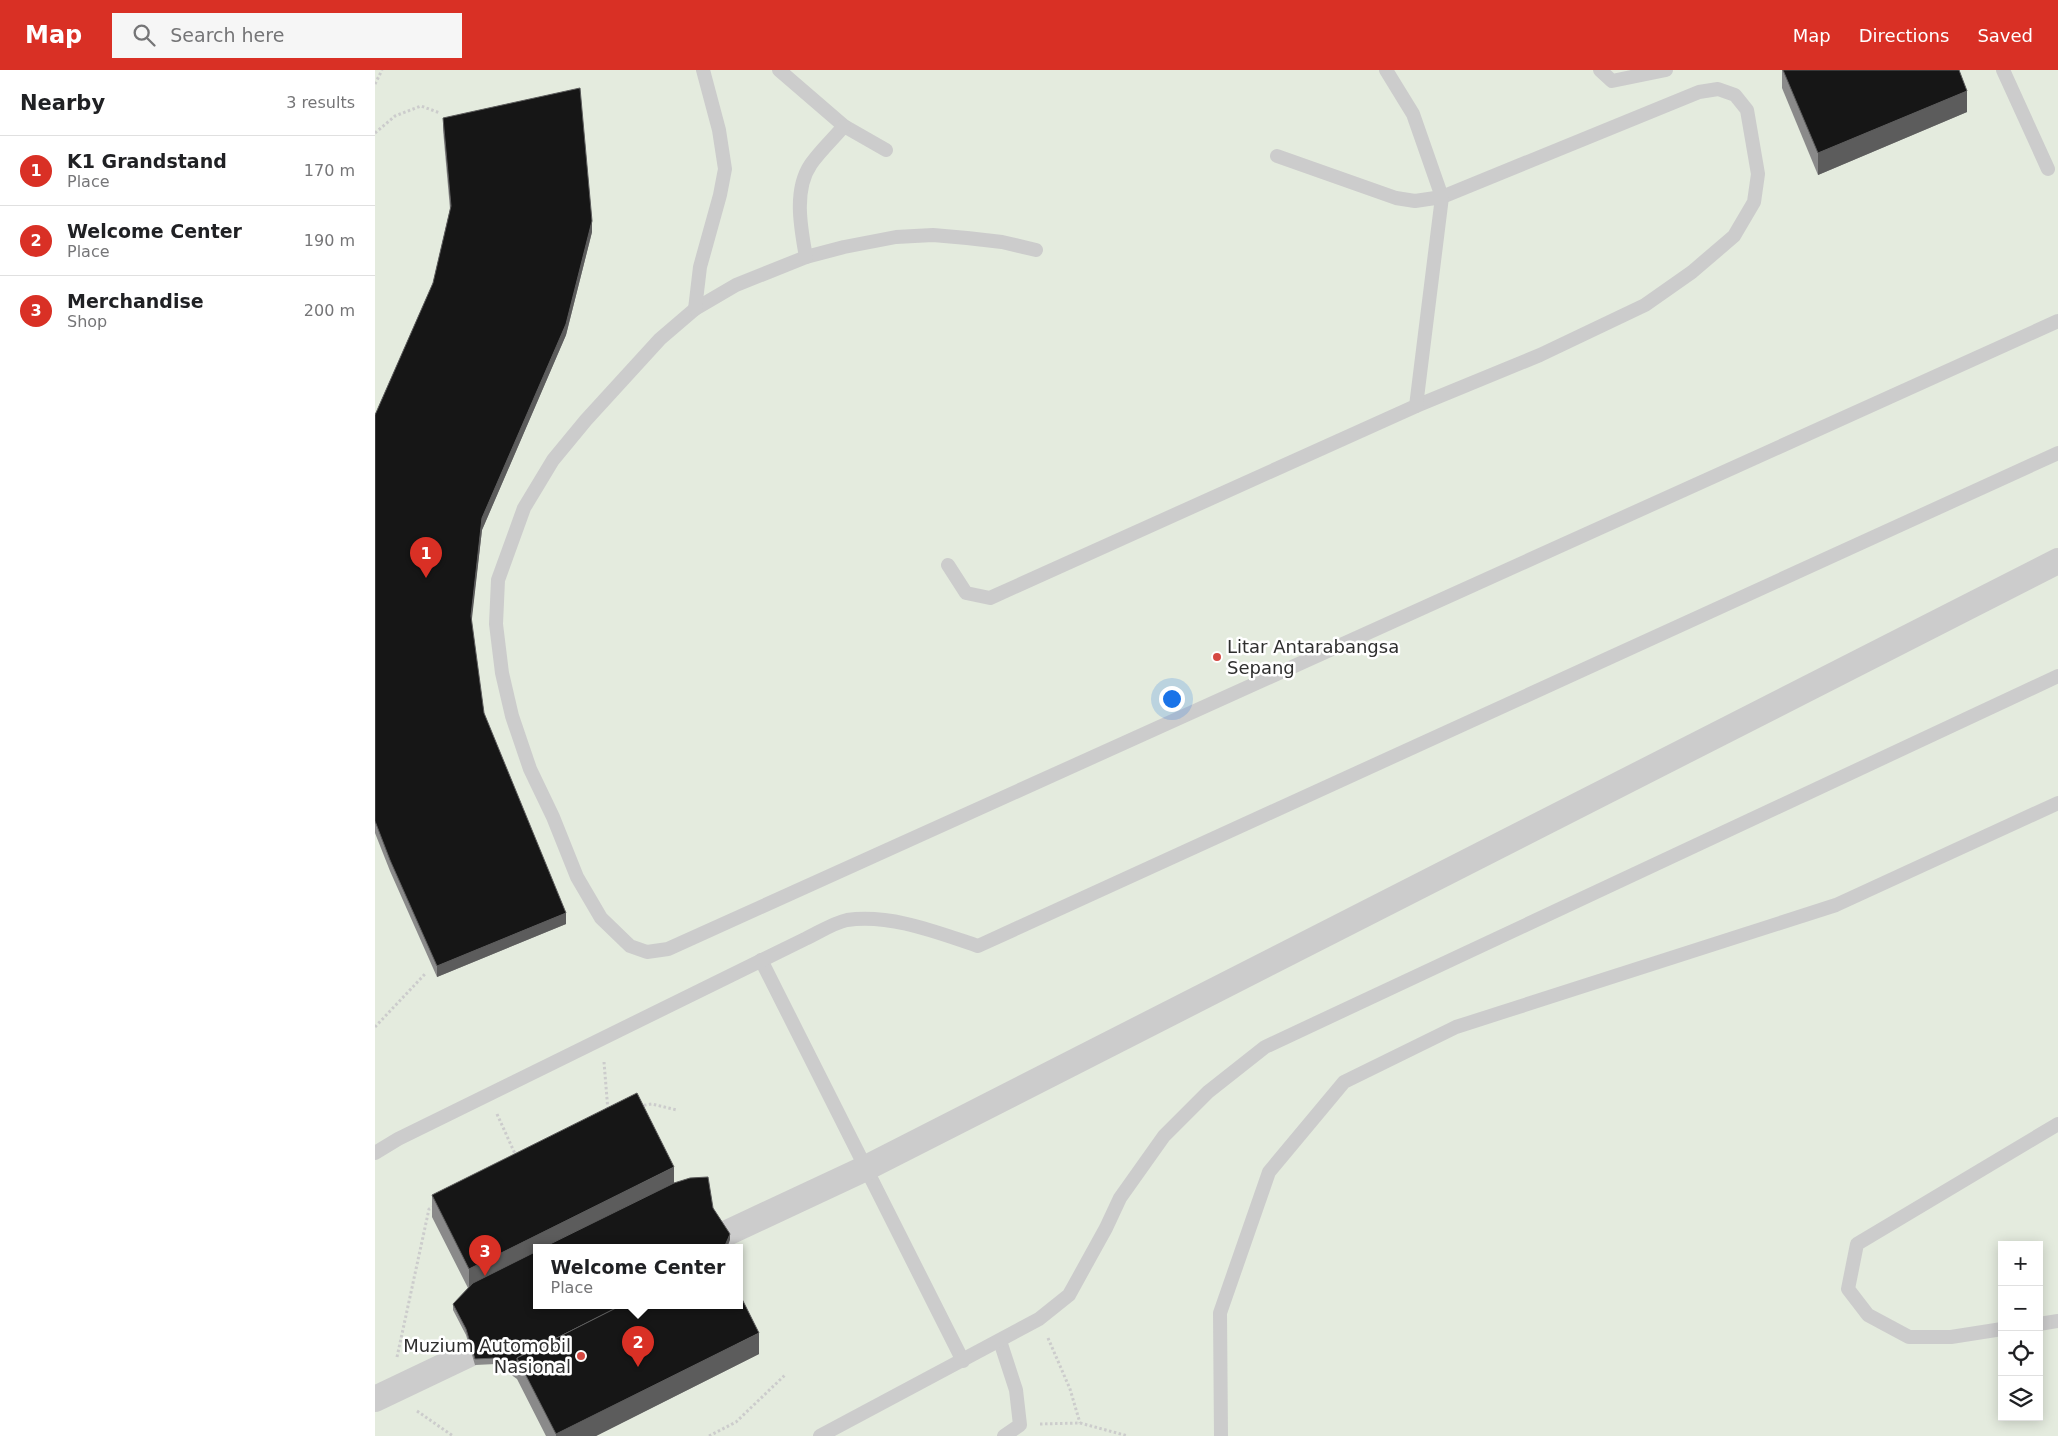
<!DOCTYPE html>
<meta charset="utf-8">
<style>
:root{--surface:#fff;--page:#f6f6f6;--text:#202124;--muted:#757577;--line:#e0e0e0;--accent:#d93025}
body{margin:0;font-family:"DejaVu Sans",sans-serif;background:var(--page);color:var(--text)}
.controls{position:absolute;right:15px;bottom:15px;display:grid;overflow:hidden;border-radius:0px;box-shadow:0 2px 12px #0003}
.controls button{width:45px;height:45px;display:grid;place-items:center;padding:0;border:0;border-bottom:1px solid var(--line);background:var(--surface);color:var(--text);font:25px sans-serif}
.you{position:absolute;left:796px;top:628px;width:18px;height:18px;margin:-12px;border:4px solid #fff;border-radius:50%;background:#1a73e8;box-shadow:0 0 0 8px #1a73e833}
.badge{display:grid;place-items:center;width:32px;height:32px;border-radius:50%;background:var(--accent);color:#fff;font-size:16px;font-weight:700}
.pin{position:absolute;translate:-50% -41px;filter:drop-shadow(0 1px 2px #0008)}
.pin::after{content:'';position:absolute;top:26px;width:18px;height:15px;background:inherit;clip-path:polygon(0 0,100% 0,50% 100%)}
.popup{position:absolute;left:158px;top:1174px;width:210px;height:65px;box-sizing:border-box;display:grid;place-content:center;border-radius:0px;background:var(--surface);filter:drop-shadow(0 1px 4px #0005);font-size:16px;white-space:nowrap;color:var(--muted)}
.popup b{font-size:19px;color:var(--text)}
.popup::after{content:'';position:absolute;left:50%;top:100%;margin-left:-10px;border:10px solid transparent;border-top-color:var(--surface)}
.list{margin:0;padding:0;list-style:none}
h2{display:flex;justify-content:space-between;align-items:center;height:65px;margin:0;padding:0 20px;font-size:21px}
h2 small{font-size:16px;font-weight:400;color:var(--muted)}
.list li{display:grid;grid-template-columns:32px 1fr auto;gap:15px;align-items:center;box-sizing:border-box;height:70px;padding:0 20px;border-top:1px solid var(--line)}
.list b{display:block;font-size:19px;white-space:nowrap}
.list p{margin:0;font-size:16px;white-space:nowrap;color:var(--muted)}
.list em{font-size:16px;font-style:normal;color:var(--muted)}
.icon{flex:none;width:28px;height:28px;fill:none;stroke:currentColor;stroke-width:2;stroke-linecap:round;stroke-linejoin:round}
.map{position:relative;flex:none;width:1683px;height:1366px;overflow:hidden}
header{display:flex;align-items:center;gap:30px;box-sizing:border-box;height:70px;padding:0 25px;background:var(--accent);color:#fff}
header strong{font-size:24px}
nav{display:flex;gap:28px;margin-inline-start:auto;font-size:18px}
.search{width:350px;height:45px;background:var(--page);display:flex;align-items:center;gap:12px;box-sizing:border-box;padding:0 18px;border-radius:0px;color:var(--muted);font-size:19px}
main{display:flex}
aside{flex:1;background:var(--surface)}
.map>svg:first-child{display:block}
.pitch{fill:#e4ebde;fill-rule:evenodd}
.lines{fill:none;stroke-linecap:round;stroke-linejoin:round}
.path{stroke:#ccc;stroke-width:3;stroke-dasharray:2.5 2.5;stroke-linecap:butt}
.lane{stroke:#ccc;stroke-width:14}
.street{stroke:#ccc;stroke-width:26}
.wall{fill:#8a8a8a}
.shaded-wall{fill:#5c5c5c}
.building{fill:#161616;stroke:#5c5c5c}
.poi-dot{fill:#d54942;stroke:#fff;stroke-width:2}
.labels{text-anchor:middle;stroke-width:5;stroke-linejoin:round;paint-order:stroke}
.poi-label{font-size:18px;fill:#2f2f2f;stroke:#fff;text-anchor:start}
</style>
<header>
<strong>Map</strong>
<div class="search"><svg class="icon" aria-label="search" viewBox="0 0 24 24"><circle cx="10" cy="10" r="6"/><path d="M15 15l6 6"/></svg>Search here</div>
<nav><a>Map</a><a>Directions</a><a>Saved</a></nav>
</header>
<main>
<aside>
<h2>Nearby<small>3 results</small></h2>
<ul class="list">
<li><span class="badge">1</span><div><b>K1 Grandstand</b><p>Place</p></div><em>170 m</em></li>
<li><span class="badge">2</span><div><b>Welcome Center</b><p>Place</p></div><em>190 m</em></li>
<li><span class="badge">3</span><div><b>Merchandise</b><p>Shop</p></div><em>200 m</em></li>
</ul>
</aside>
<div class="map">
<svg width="1683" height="1366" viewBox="0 0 1683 1366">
<rect width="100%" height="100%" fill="#fff"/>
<!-- pitch -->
<path class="pitch" d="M0 0H1683V1366H0ZM1627 1175H1664V1347H1627ZM162 1178H364V1236H162Z"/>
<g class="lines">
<!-- path -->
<g class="path">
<polyline points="0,14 7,0"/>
<polyline points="0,63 20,46 46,36 65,43"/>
<polyline points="0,957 50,904"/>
<polyline points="229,992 233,1041"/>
<polyline points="264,1036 277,1034 302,1040"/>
<polyline points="122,1044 141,1086"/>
<polyline points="673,1268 695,1319 705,1353"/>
<polyline points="22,1287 54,1139 60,1136"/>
<polyline points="42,1341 78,1366"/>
<polyline points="665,1354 705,1353 753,1366"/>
<polyline points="334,1366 361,1352 410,1305"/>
</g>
<!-- lane -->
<g class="lane">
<polyline points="404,0 469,56 511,80"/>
<polyline points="1225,0 1237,11 1291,0"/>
<polyline points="1628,0 1673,99"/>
<polyline points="902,86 1021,128 1040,131 1067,127 1324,22 1343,19 1360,25 1372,40 1383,104 1379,132 1359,166 1317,202 1270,235 1165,285 1041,336"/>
<polyline points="661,180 627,172 592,168 558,165 521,167 469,177 431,187 361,215 320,239 285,269 211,350 178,390 149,438 123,510 121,554 127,603 137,646 155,699 178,747 202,807 226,848 255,876 272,882 293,879 1683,251"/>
<path d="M431 187C426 159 418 120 436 94 445 81 458 69 469 56"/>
<polyline points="320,239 325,197 345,125 350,99 344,60 328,0"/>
<polyline points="573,495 591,523 615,528 1041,336 1067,127 1038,44 1011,0"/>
<polyline points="386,890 588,1291"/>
<path d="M0 1083 23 1069 430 869C443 863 458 853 472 850 516 844 561 862 603 876L1683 383"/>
<polyline points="1664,1254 1683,1251"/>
<polyline points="1627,1259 1576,1267 1534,1267 1493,1245 1473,1219 1482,1174 1683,1054"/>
<polyline points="625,1271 641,1320 645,1355 629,1366"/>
<polyline points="445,1366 664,1249 694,1225 731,1158 745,1128 789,1066 833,1022 890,977 1683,606"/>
<polyline points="846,1366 845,1243 894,1102 969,1012 1081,957 1461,835 1683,733"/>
</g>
<!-- street -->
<g class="street">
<polyline points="320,1178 491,1098 1683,491"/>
<polyline points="0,1329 128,1268"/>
</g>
</g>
<!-- wall -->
<g class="wall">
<polygon points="1407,0 1584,0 1592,42 1443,105 1407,18"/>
<polygon points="68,48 217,162 191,265 107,460 96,551 109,643 191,854 62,907 15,801 0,763 0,345 58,213 75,139 68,60"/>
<polygon points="299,1113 338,1138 355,1170 162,1178 384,1284 221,1366 171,1366 142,1309 121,1294 100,1295 91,1265 78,1240 78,1234 93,1218 57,1147 57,1125"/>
</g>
<!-- shaded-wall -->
<g class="shaded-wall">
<polygon points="1592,21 1592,42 1443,105 1443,83"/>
<polygon points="217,151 217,162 191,265 107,460 96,557 96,546 107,448"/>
<polygon points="191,843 191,854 62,907 62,896"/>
<polygon points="299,1097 299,1119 179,1178 162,1178 162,1187 94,1220 94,1199"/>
<polygon points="355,1164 355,1170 352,1178 349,1178"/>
<polygon points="384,1263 384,1284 221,1366 181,1366 181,1364"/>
</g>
<!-- building -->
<g class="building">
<polygon points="1408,0 1584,0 1592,21 1443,83"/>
<polygon points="205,18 217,151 191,254 107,448 96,546 109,643 191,843 62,896 15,790 0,751 0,345 58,213 76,136 68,48"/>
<polygon points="262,1023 299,1097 94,1199 57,1125"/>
<polygon points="333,1107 338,1138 355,1164 349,1178 167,1178 299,1113 315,1108"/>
<polygon points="162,1181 162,1236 245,1236 142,1288 142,1304 121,1288 100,1289 91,1259 78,1234 98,1213"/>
<polygon points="364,1223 384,1263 181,1364 142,1288 245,1236 364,1236"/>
</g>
<!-- markers -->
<g class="poi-dot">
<circle cx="842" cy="587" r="5"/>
<circle cx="206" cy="1286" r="5"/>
</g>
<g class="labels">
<!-- poi labels -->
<g class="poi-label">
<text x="852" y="583">Litar Antarabangsa<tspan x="852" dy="21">Sepang</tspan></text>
<text x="196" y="1282" text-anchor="end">Muzium Automobil<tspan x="196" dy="21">Nasional</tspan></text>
</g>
</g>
</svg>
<div class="controls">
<button>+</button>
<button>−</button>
<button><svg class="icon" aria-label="locate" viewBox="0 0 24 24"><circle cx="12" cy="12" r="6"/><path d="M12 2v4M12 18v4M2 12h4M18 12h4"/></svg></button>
<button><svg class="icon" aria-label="layers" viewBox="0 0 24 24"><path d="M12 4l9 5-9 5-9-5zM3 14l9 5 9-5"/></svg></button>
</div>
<div class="you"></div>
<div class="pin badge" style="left:51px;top:508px">1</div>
<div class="pin badge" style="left:263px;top:1297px">2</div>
<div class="popup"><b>Welcome Center</b>Place</div>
<div class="pin badge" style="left:110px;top:1206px">3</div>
</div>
</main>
